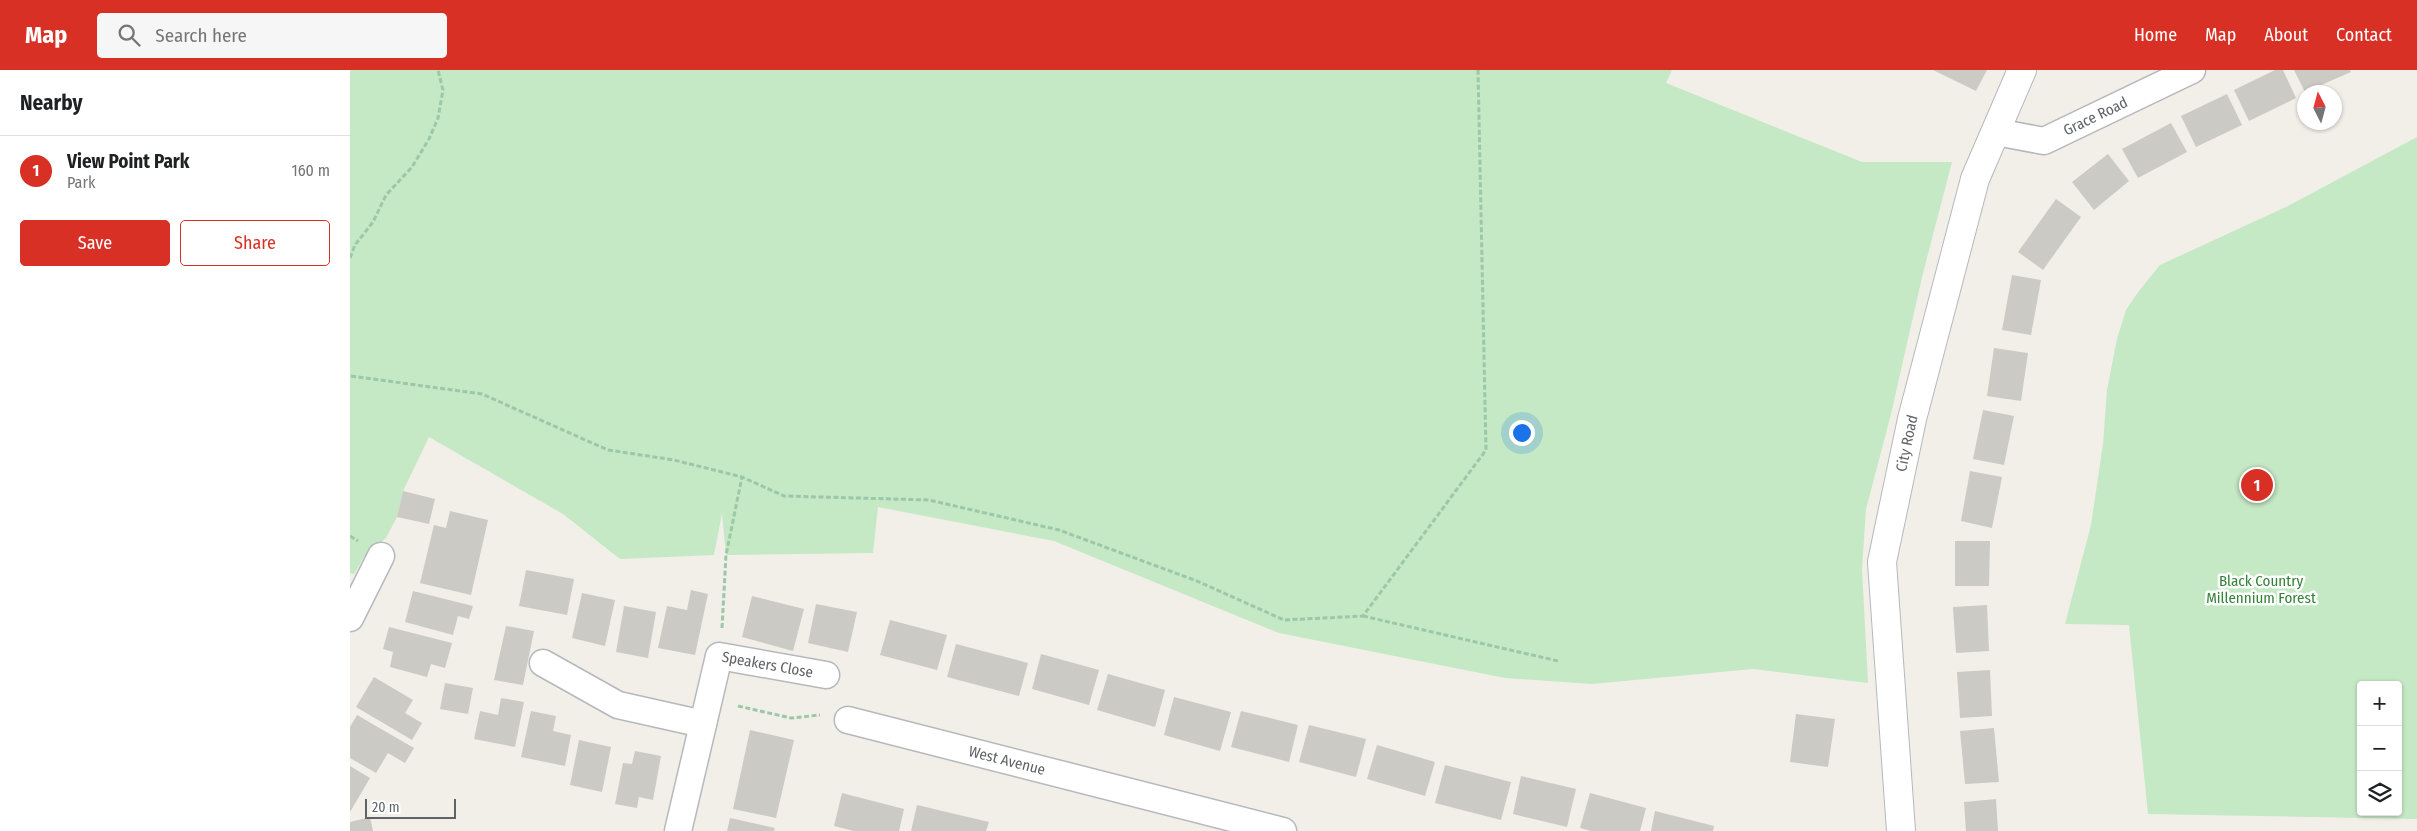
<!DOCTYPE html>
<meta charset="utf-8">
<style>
:root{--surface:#fff;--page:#f6f6f6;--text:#202124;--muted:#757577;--line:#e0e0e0;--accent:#d93025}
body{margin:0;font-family:"Fira Sans Condensed",sans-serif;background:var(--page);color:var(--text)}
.controls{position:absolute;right:15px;bottom:15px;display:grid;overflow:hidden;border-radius:5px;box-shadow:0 1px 4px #0004}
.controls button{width:45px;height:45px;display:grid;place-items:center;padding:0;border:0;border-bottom:1px solid var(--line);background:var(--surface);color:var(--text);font:25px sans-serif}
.compass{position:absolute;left:1947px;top:15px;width:45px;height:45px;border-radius:50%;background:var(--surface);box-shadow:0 1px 4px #0004;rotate:354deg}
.scale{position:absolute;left:15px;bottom:12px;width:91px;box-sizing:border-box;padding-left:5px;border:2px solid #5f6368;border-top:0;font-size:14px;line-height:18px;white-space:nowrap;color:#5f6368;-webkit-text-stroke:4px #fff;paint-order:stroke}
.you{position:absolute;left:1171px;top:362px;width:18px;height:18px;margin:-12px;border:4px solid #fff;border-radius:50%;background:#1a73e8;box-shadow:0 0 0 8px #1a73e833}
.badge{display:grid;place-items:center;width:32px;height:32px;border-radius:50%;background:var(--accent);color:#fff;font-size:16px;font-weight:700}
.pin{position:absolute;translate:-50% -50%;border:2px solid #fff;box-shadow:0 1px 5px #0006}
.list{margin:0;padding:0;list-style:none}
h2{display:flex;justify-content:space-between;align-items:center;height:65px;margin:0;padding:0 20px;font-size:21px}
h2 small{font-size:16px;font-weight:400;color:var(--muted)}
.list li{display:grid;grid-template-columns:32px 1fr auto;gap:15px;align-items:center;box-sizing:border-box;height:70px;padding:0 20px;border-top:1px solid var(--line)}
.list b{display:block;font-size:19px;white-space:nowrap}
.list p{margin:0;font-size:16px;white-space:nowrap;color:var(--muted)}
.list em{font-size:16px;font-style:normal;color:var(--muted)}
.actions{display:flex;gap:10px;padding:15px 20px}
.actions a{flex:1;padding:11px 0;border:1px solid var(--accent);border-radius:5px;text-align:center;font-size:18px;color:var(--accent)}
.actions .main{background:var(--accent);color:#fff}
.icon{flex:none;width:28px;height:28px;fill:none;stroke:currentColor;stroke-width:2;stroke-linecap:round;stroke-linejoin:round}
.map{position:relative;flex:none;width:2067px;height:761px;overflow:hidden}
header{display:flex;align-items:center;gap:30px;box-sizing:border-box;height:70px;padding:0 25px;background:var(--accent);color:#fff}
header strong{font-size:24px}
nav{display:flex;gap:28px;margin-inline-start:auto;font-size:18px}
.search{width:350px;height:45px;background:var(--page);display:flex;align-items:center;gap:12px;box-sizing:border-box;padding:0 18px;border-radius:5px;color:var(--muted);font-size:19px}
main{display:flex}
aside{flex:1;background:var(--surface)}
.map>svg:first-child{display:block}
.green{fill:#c5e8c5;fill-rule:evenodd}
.building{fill:#cccac5}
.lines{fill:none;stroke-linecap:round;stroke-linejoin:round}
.minor-casing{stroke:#b5b8bc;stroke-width:29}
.tertiary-casing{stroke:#b5b8bc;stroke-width:30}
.path{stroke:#9cc7a9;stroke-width:3;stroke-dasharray:5 2.5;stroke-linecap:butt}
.minor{stroke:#fff;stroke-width:26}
.tertiary{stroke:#fff;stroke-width:28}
.labels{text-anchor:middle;stroke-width:5;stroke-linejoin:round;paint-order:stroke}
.street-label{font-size:15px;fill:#5f6368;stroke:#fff}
.park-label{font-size:15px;fill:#348238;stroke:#fff}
</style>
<header>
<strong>Map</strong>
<div class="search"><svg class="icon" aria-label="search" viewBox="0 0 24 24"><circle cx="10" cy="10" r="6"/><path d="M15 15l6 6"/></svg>Search here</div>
<nav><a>Home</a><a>Map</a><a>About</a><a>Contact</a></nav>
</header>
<main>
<aside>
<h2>Nearby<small></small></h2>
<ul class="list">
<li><span class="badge">1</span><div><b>View Point Park</b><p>Park</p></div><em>160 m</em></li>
</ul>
<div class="actions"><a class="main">Save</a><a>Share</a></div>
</aside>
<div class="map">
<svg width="2067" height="761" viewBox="0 0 2067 761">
<rect width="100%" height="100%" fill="#f1efe8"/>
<!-- green -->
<g class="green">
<polygon points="0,0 1322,0 1316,13 1512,92 1602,92 1573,203 1541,344 1516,439 1512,499 1518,613 1403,599 1242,614 1155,608 929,563 704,471 528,437 523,483 376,485 372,443 364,485 270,489 213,444 79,367 53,421 47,447 36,468 14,487 4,504 0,503"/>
<path d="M2067 67V749L1798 744 1779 555 1715 554 1741 455 1753 374 1757 320 1767 269 1776 240 1789 221 1810 195 1938 136ZM2011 615H2048V742H2011Z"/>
</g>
<!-- building -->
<g class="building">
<polygon points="1583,0 1637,0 1626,21"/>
<polygon points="1925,0 1933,0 1946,28 1899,51 1884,20"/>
<polygon points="1944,0 2000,0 2001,2 1955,22"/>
<polygon points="1877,24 1892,55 1846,77 1831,46"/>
<polygon points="1821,53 1837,82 1788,108 1772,79"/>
<polygon points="1758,84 1779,111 1744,140 1722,112"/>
<polygon points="1706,129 1731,147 1693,200 1668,182"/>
<polygon points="1662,205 1691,210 1681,265 1652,260"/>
<polygon points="1644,278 1678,283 1671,331 1637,326"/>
<polygon points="1633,340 1664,346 1654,395 1623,389"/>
<polygon points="1620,401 1652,407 1642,458 1611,451"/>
<polygon points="53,421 85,429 79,454 47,447"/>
<polygon points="100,441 138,450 121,525 70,513 84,455 96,458"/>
<polygon points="1605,471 1640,471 1639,516 1605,516"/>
<polygon points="176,500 224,509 217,545 169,536"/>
<polygon points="341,520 358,524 345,585 308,578 317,536 337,540"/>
<polygon points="63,521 123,536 119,549 108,546 103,565 55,552"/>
<polygon points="232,523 265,530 255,576 222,568"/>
<polygon points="402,526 454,539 443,581 392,567"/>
<polygon points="466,534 507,542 498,582 458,573"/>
<polygon points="1637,535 1639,581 1606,583 1603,537"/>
<polygon points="274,536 306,542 298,588 266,582"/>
<polygon points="540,550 597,565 587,600 530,585"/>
<polygon points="156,556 184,561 173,615 144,610"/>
<polygon points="39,557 102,573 95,598 81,594 77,607 40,597 43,582 33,579"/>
<polygon points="606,574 678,593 669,626 597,607"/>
<polygon points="691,584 749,600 739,635 682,619"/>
<polygon points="1640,600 1642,646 1610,648 1607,602"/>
<polygon points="758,604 815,620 805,657 747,640"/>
<polygon points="24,607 63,630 55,643 72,653 62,670 6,637"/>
<polygon points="95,613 123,618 118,644 90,639"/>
<polygon points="824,627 881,642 870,681 814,665"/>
<polygon points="151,628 174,632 165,677 124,669 130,641 148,645"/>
<polygon points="181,641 206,646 203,661 221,665 215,696 171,687"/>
<polygon points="891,641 948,655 939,692 881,677"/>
<polygon points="1446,644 1485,649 1478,697 1440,692"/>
<polygon points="7,645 64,678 55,693 38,683 26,703 0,688 0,657"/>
<polygon points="959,655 1016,669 1006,707 949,692"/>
<polygon points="1644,658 1649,712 1615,714 1610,661"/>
<polygon points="400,660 444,670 426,748 383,739"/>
<polygon points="229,670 261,677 252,722 220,715"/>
<polygon points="1027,675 1085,692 1075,726 1017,709"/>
<polygon points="285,681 311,686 303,730 289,727 287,738 265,734 273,693 282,694"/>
<polygon points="1095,695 1161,712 1151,750 1085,733"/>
<polygon points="0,696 20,708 0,742"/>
<polygon points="1171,706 1226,719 1217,757 1163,744"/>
<polygon points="492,723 554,739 549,761 504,761 484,756"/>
<polygon points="1240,723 1296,738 1290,761 1241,761 1230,758"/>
<polygon points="1646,729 1648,761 1616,761 1614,732"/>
<polygon points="567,735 639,752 636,761 561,761"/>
<polygon points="1305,741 1364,756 1363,761 1301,761"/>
<polygon points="20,747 23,761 0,761 0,752"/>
<polygon points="380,748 425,758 424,761 377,761"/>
</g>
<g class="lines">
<!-- minor casing -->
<g class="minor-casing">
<g id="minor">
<path id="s1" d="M1646 62 1694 71 1842 0"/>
<polyline points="0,548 31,486"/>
<polyline points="193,593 268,635 353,654"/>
<path id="s2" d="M498 650 933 761"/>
<path id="s3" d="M328 761 369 586 476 605"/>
</g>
</g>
<!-- tertiary casing -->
<g class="tertiary-casing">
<g id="tertiary">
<path id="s4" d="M1551 761 1532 492 1562 349 1625 109 1672 0"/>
</g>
</g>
<!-- path -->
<g class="path">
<polyline points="0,188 5,175 23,152 36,125 62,97 79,69 88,48 93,20 88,0"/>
<polyline points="1,306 132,324 258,380 324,390 392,407 434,426 579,430 709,460 847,511 934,550 1013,546 1136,380 1128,0"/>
<polyline points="0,466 8,471"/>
<polyline points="1013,546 1208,591"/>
<polyline points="372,558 376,485 392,407"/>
<polyline points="388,636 441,648 470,645"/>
</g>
<!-- minor -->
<use href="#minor" class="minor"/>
<!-- tertiary -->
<use href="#tertiary" class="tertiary"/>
</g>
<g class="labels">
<!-- street labels -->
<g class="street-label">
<text dy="5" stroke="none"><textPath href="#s1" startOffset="106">Grace Road</textPath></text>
<text dy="5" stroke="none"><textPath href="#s4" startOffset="391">City Road</textPath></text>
<text dy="5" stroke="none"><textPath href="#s3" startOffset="229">Speakers Close</textPath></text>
<text dy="5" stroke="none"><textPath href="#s2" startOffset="164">West Avenue</textPath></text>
</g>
<!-- park labels -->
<g class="park-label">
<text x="1911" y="516">Black Country<tspan x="1911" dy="17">Millennium Forest</tspan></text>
</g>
</g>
</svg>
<div class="controls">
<button>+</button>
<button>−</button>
<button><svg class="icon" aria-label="layers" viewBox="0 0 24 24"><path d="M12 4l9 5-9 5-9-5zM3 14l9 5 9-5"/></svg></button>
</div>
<svg class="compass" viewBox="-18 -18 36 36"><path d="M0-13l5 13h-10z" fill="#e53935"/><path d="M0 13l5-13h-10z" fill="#757577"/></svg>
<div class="scale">20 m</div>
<div class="you"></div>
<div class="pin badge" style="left:1907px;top:415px">1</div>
</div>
</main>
